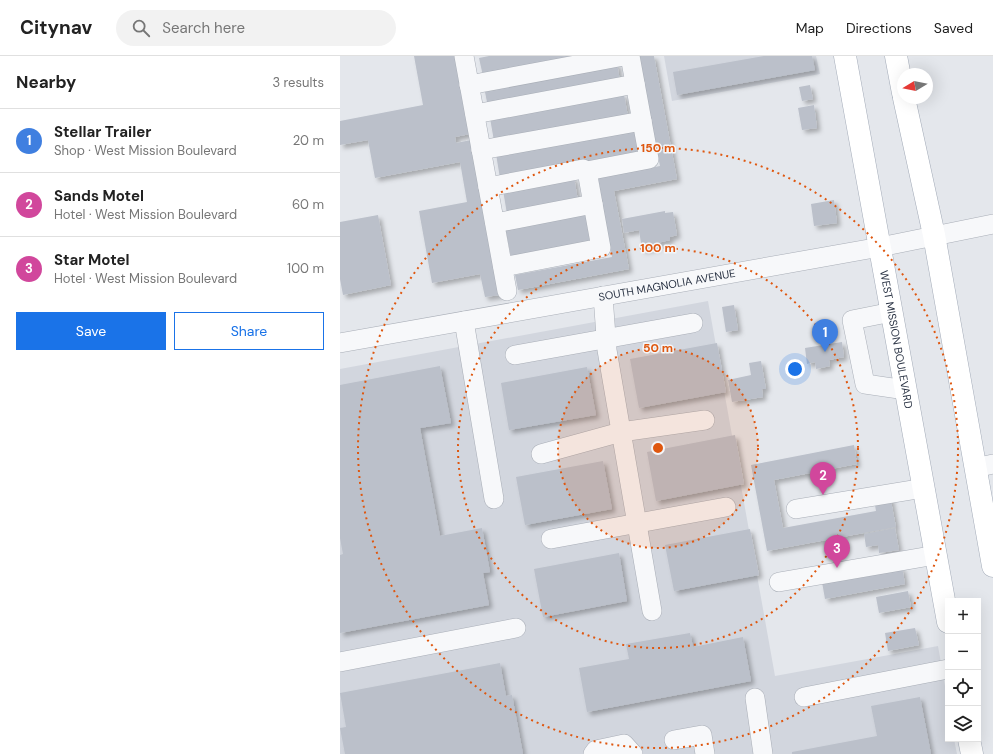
<!DOCTYPE html>
<meta charset="utf-8">
<style>
:root{--surface:#fff;--page:#f2f2f2;--text:#222;--muted:#767676;--line:#e0e0e0;--accent:#1a73e8}
body{margin:0;font-family:"DM Sans",sans-serif;background:var(--page);color:var(--text)}
.controls{position:absolute;right:12px;bottom:12px;display:grid;overflow:hidden;border-radius:0px;box-shadow:0 4px 16px #0002}
.controls button{width:36px;height:36px;display:grid;place-items:center;padding:0;border:0;border-bottom:1px solid var(--line);background:var(--surface);color:var(--text);font:20px sans-serif}
.compass{position:absolute;left:557px;top:12px;width:36px;height:36px;border-radius:50%;background:var(--surface);box-shadow:0 4px 16px #0002;rotate:260deg}
.you{position:absolute;left:455px;top:313px;width:14px;height:14px;margin:-10px;border:3px solid #fff;border-radius:50%;background:#1a73e8;box-shadow:0 0 0 6px #1a73e833}
.badge{display:grid;place-items:center;width:26px;height:26px;border-radius:50%;background:var(--accent);color:#fff;font-size:13px;font-weight:700}
.pin{position:absolute;translate:-50% -33px;filter:drop-shadow(0 1px 2px #0008)}
.pin::after{content:'';position:absolute;top:21px;width:14px;height:12px;background:inherit;clip-path:polygon(0 0,100% 0,50% 100%)}
.list{margin:0;padding:0;list-style:none}
h2{display:flex;justify-content:space-between;align-items:center;height:52px;margin:0;padding:0 16px;font-size:17px}
h2 small{font-size:13px;font-weight:400;color:var(--muted)}
.list li{display:grid;grid-template-columns:26px 1fr auto;gap:12px;align-items:center;box-sizing:border-box;height:64px;padding:0 16px;border-top:1px solid var(--line)}
.list b{display:block;font-size:15px;white-space:nowrap}
.list p{margin:0;font-size:13px;white-space:nowrap;color:var(--muted)}
.list em{font-size:13px;font-style:normal;color:var(--muted)}
.actions{display:flex;gap:8px;padding:12px 16px}
.actions a{flex:1;padding:9px 0;border:1px solid var(--accent);border-radius:0px;text-align:center;font-size:14px;color:var(--accent)}
.actions .main{background:var(--accent);color:#fff}
.icon{flex:none;width:22px;height:22px;fill:none;stroke:currentColor;stroke-width:2;stroke-linecap:round;stroke-linejoin:round}
.map{position:relative;flex:none;width:653px;height:698px;overflow:hidden}
header{display:flex;align-items:center;gap:24px;box-sizing:border-box;height:56px;padding:0 20px;background:var(--surface);border-bottom:1px solid var(--line)}
header strong{font-size:19px}
nav{display:flex;gap:22px;margin-inline-start:auto;font-size:14px}
.search{width:280px;height:36px;background:var(--page);display:flex;align-items:center;gap:10px;box-sizing:border-box;padding:0 14px;border-radius:22px;color:var(--muted);font-size:15px}
main{display:flex}
aside{flex:1;background:var(--surface)}
.map>svg:first-child{display:block}
.built{fill:#d2d6de}
.building{fill:#bbc0ca;filter:url(#shadow)}
.lines{fill:none;stroke-linecap:round;stroke-linejoin:round}
.minor-casing{stroke:#a9aeb7;stroke-width:20}
.major-casing{stroke:#a3abb8;stroke-width:23}
.minor{stroke:#f7f8fa;stroke-width:19}
.major{stroke:#fff;stroke-width:22}
.ring{fill:none;stroke:#df570f;stroke-width:2;stroke-dasharray:2 4}
.labels{text-anchor:middle;stroke-width:3;stroke-linejoin:round;paint-order:stroke}
.street-label{font-size:11px;fill:#2b3445;stroke:#f4f6f9}
.centre{fill:#df570f;stroke:#f4f6f9;stroke-width:2}
.ring-label{font-size:12px;text-anchor:middle;font-weight:bold;fill:#df570f;stroke:#f4f6f9;stroke-width:3;stroke-linejoin:round;paint-order:stroke}
</style>
<header>
<strong>Citynav</strong>
<div class="search"><svg class="icon" aria-label="search" viewBox="0 0 24 24"><circle cx="10" cy="10" r="6"/><path d="M15 15l6 6"/></svg>Search here</div>
<nav><a>Map</a><a>Directions</a><a>Saved</a></nav>
</header>
<main>
<aside>
<h2>Nearby<small>3 results</small></h2>
<ul class="list">
<li><span class="badge" style="background:#3f7fe0">1</span><div><b>Stellar Trailer</b><p>Shop · West Mission Boulevard</p></div><em>20 m</em></li>
<li><span class="badge" style="background:#d1479c">2</span><div><b>Sands Motel</b><p>Hotel · West Mission Boulevard</p></div><em>60 m</em></li>
<li><span class="badge" style="background:#d1479c">3</span><div><b>Star Motel</b><p>Hotel · West Mission Boulevard</p></div><em>100 m</em></li>
</ul>
<div class="actions"><a class="main">Save</a><a>Share</a></div>
</aside>
<div class="map">
<svg width="653" height="698" viewBox="0 0 653 698">
<defs>
<filter id="shadow"><feDropShadow dx="3.5" dy="3.5" stdDeviation="2" flood-color="#0004"/></filter>
</defs>
<rect width="100%" height="100%" fill="#e4e7ec"/>
<!-- built -->
<g class="built">
<polygon points="324,0 476,0 480,18 332,45"/>
<polygon points="368,245 435,620 598,590 608,647 608,683 614,683 617,698 0,698 0,313"/>
</g>
<!-- building -->
<g class="building">
<polygon points="74,0 115,0 130,78 115,81 116,87 131,84 160,239 145,241 140,218 92,227 79,155 127,146 120,106 35,122 28,84 0,89 0,65 83,49"/>
<polygon points="149,0 246,0 143,20 139,2"/>
<polygon points="299,0 314,0 337,123 274,135 289,213 178,234 175,219 272,201 258,122 320,110"/>
<polygon points="424,0 472,0 475,14 337,39 333,16"/>
<polygon points="277,7 280,26 148,51 144,31"/>
<polygon points="470,29 473,43 462,45 459,31"/>
<polygon points="284,38 288,61 154,85 150,62"/>
<polygon points="474,49 477,72 462,74 458,52"/>
<polygon points="294,72 299,97 160,122 156,98"/>
<polygon points="234,121 238,145 167,158 163,134"/>
<polygon points="494,144 497,167 474,170 471,148"/>
<polygon points="325,155 325,157 333,156 337,179 330,181 330,184 317,187 318,191 302,194 299,174 284,177 282,163"/>
<polygon points="245,156 250,186 171,201 165,171"/>
<polygon points="38,159 51,229 3,239 0,223 0,166"/>
<polygon points="394,249 398,274 386,276 382,251"/>
<polygon points="502,286 504,301 489,304 490,310 476,313 475,306 467,308 465,292"/>
<polygon points="377,287 386,336 299,352 290,303"/>
<polygon points="421,305 426,333 422,333 423,341 392,346 388,324 411,319 409,307"/>
<polygon points="100,310 111,367 80,372 100,480 142,472 150,516 143,517 149,549 0,577 0,499 3,498 0,482 0,329"/>
<polygon points="247,311 256,359 169,374 161,327"/>
<polygon points="395,379 404,428 316,445 307,396"/>
<polygon points="514,389 517,408 434,424 443,472 536,455 534,443 550,440 556,471 427,495 411,409"/>
<polygon points="263,405 272,453 185,469 176,421"/>
<polygon points="555,472 559,494 539,497 538,489 526,491 524,478"/>
<polygon points="410,473 419,519 334,535 325,489"/>
<polygon points="279,497 287,545 203,561 194,513"/>
<polygon points="562,511 565,528 485,543 482,526"/>
<polygon points="568,535 571,551 539,557 536,541"/>
<polygon points="575,572 579,589 548,595 545,577"/>
<polygon points="350,577 353,591 403,581 411,625 247,656 239,612 289,603 286,588"/>
<polygon points="160,607 166,640 172,639 183,698 5,698 0,672 6,671 0,637"/>
<polygon points="580,641 591,698 452,698 452,696 537,680 531,650"/>
</g>
<g class="lines">
<!-- minor casing -->
<g class="minor-casing">
<g id="minor">
<polyline points="124,0 167,235"/>
<polyline points="129,29 284,0"/>
<polyline points="135,58 295,28"/>
<polyline points="141,94 302,65"/>
<polyline points="148,131 243,113 247,115"/>
<polyline points="155,167 253,148"/>
<polyline points="163,211 261,192 247,115 309,103 290,0"/>
<polyline points="263,240 267,294 312,555"/>
<polyline points="552,256 512,264 525,328 566,334"/>
<polyline points="124,265 154,443"/>
<path id="s1" d="M0 287 540 191 653 168"/>
<polyline points="175,299 353,267"/>
<polyline points="201,398 281,376 365,364"/>
<polyline points="635,412 653,408"/>
<polyline points="456,453 584,432"/>
<polyline points="211,483 386,451"/>
<polyline points="439,526 596,499"/>
<polyline points="0,606 176,572"/>
<polyline points="464,641 608,613"/>
<polyline points="415,642 423,698"/>
<polyline points="334,684 362,679 365,698"/>
<polyline points="253,698 256,694 284,688 293,698"/>
</g>
</g>
<!-- major casing -->
<g class="major-casing">
<g id="major">
<path id="s2" d="M505 0 608 566"/>
<polyline points="556,0 563,37"/>
<polyline points="564,42 594,179 653,510"/>
<polyline points="629,683 632,698"/>
</g>
</g>
<!-- minor -->
<use href="#minor" class="minor"/>
<!-- major -->
<use href="#major" class="major"/>
</g>
<!-- distance rings -->
<circle cx="318" cy="392" r="100" fill="#df570f" fill-opacity=".12"/>
<g class="ring">
<circle cx="318" cy="392" r="100"/>
<circle cx="318" cy="392" r="200"/>
<circle cx="318" cy="392" r="300"/>
</g>
<g class="labels">
<!-- street labels -->
<g class="street-label">
<text dy="4" stroke="none"><textPath href="#s1" startOffset="332">SOUTH MAGNOLIA AVENUE</textPath></text>
<text dy="4" stroke="none"><textPath href="#s2" startOffset="288">WEST MISSION BOULEVARD</textPath></text>
</g>
</g>
<circle cx="318" cy="392" r="6" class="centre"/>
<g class="ring-label">
<text x="318" y="96">150 m</text>
<text x="318" y="196">100 m</text>
<text x="318" y="296">50 m</text>
</g>
</svg>
<div class="controls">
<button>+</button>
<button>−</button>
<button><svg class="icon" aria-label="locate" viewBox="0 0 24 24"><circle cx="12" cy="12" r="6"/><path d="M12 2v4M12 18v4M2 12h4M18 12h4"/></svg></button>
<button><svg class="icon" aria-label="layers" viewBox="0 0 24 24"><path d="M12 4l9 5-9 5-9-5zM3 14l9 5 9-5"/></svg></button>
</div>
<svg class="compass" viewBox="-18 -18 36 36"><path d="M0-13l5 13h-10z" fill="#e53935"/><path d="M0 13l5-13h-10z" fill="#767676"/></svg>
<div class="you"></div>
<div class="pin badge" style="left:485px;top:296px;background:#3f7fe0">1</div>
<div class="pin badge" style="left:483px;top:439px;background:#d1479c">2</div>
<div class="pin badge" style="left:497px;top:512px;background:#d1479c">3</div>
</div>
</main>
